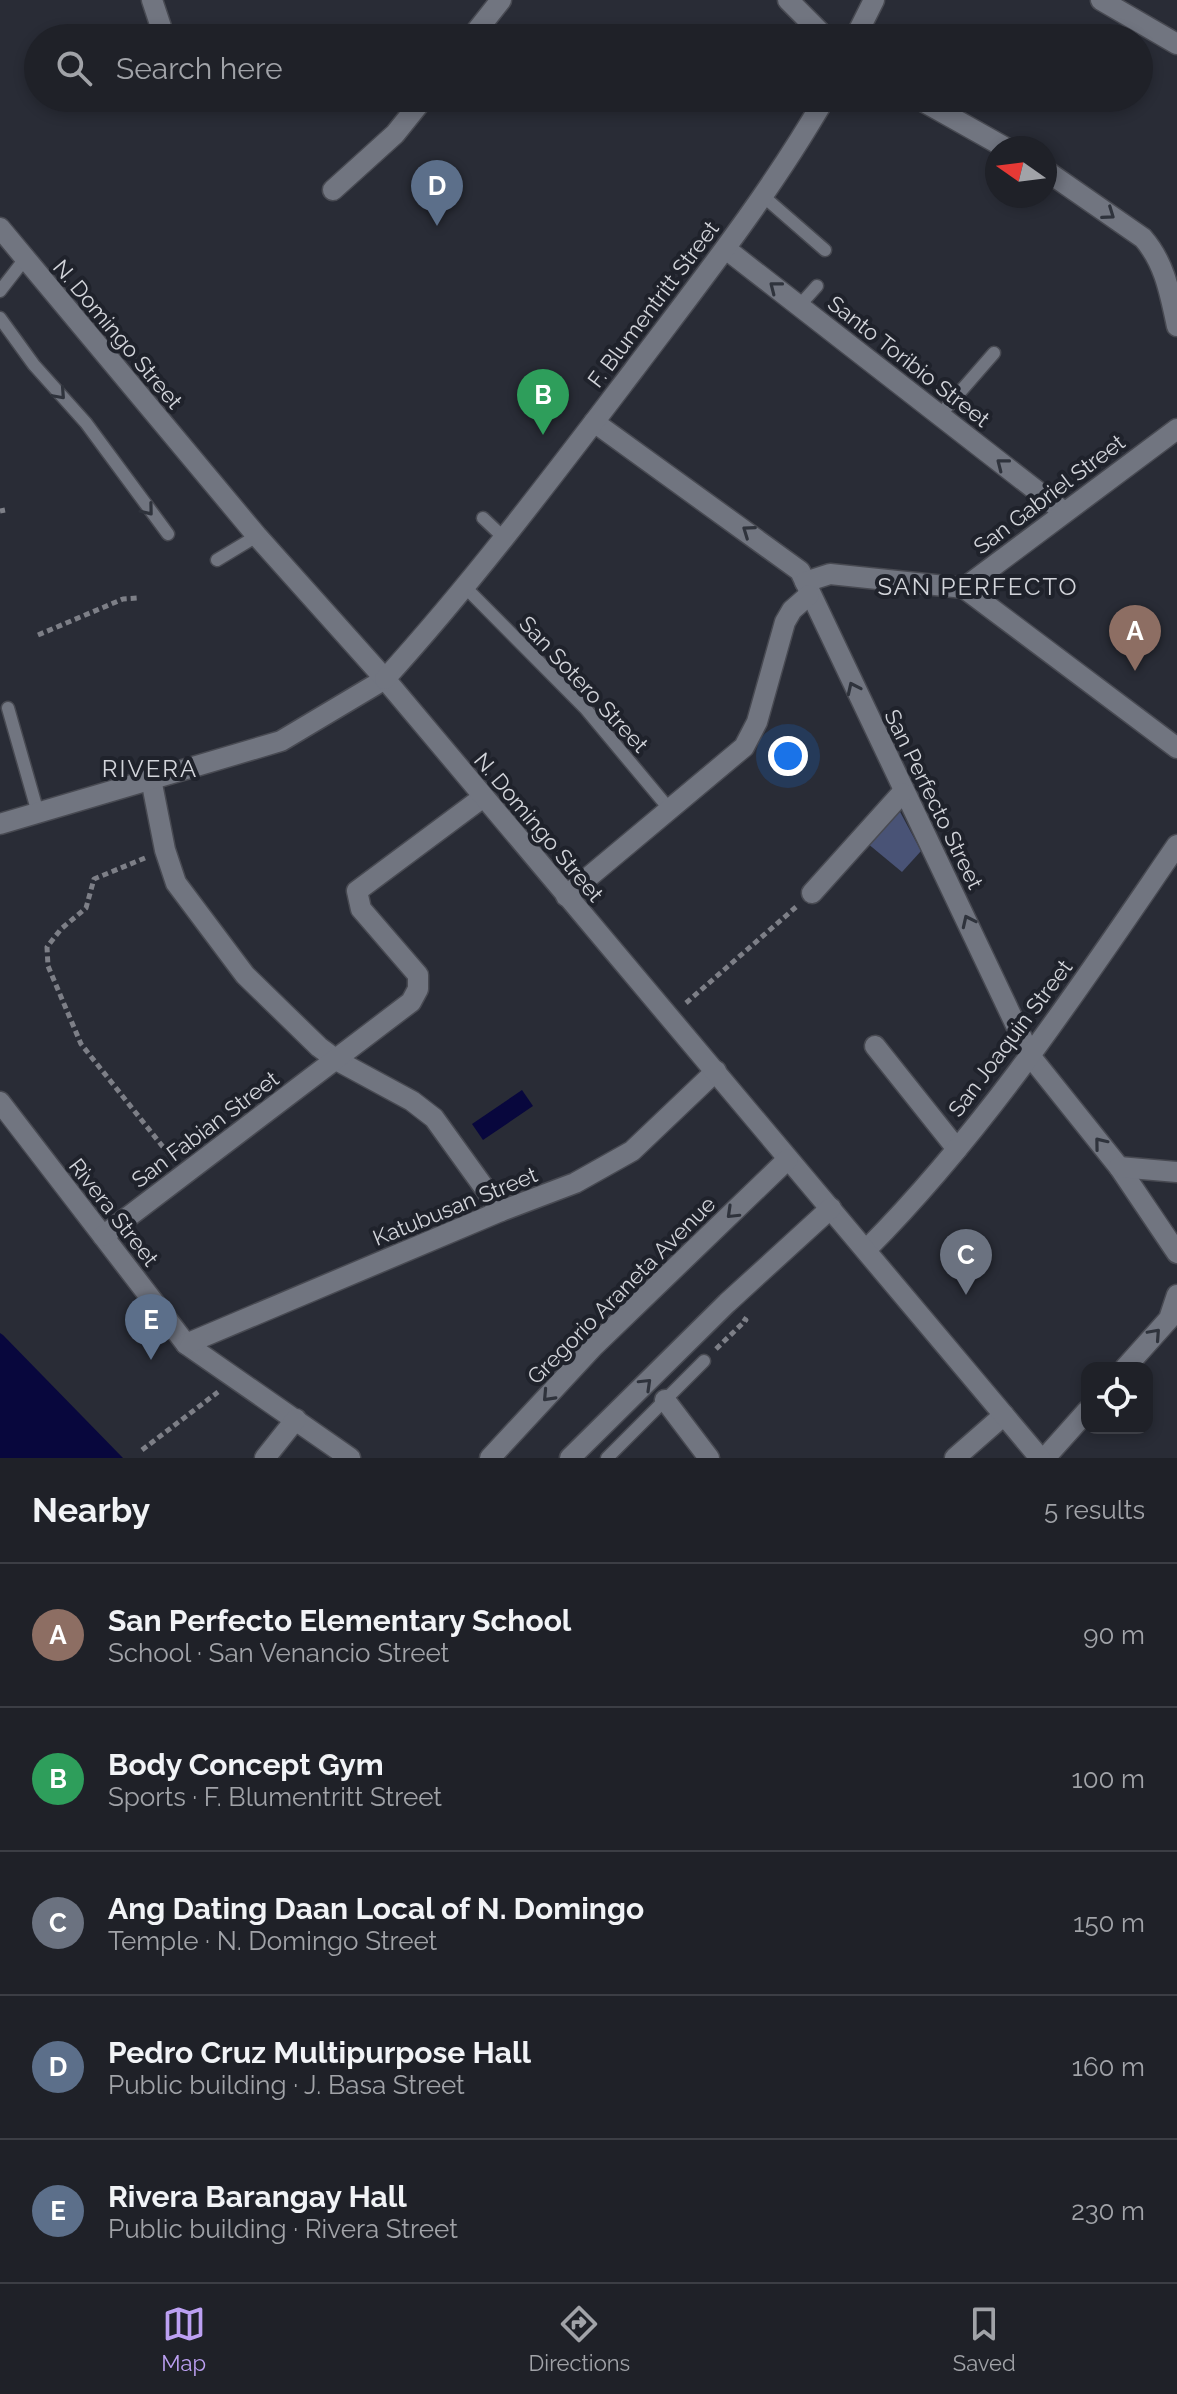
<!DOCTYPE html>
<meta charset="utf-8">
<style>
:root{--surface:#1f2128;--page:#272930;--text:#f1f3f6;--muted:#a1a3a8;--line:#3c3e45;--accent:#bca0f2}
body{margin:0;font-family:Raleway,sans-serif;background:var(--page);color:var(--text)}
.controls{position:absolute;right:24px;bottom:24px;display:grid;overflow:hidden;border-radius:16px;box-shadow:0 4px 12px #0003}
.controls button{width:72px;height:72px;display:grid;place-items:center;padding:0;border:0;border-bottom:2px solid var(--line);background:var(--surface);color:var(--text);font:40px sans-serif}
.compass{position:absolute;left:985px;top:136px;width:72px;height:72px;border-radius:50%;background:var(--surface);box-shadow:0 4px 12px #0003;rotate:284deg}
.you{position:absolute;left:788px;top:756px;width:28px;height:28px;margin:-20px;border:6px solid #fff;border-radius:50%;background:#1a73e8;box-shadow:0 0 0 12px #1a73e833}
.badge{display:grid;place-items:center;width:52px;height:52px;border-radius:50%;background:var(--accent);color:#fff;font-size:26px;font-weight:700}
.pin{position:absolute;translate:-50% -66px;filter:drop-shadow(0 2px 4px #0008)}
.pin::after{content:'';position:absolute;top:42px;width:28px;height:24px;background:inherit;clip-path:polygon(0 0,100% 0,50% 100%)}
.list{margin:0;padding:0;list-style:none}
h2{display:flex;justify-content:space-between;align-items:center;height:104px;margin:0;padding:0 32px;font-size:34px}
h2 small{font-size:26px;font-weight:400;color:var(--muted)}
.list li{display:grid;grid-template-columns:52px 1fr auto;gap:24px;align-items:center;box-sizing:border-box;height:144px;padding:0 32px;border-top:2px solid var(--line)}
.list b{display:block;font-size:30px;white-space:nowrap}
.list p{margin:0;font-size:26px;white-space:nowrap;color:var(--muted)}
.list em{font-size:26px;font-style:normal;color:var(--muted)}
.icon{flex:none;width:44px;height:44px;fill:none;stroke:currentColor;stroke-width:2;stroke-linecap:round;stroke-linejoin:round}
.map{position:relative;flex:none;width:1177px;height:1458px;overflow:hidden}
.search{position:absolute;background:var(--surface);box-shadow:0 4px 12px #0003;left:24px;right:24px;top:24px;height:88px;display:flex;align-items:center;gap:20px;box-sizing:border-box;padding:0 28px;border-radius:44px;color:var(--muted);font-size:30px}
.sheet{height:824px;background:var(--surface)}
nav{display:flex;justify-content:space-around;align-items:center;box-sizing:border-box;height:112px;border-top:2px solid var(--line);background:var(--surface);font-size:22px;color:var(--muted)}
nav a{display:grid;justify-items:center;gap:4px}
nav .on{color:var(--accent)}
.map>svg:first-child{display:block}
.green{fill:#495376}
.water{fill:#08073d}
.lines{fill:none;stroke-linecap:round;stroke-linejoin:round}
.lane-casing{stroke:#484a52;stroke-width:15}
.street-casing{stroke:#484a52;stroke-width:23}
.secondary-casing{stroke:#484a52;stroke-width:23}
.path{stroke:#7d7f87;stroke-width:5;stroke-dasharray:6 4;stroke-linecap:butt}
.lane{stroke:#717580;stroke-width:12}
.street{stroke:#717580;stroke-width:20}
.secondary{stroke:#717580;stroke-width:20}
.oneway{stroke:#2f333c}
.labels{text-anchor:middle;stroke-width:8;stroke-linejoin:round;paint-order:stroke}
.street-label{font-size:22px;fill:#d2d4da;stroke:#1f222b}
.neighbourhood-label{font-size:24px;letter-spacing:2px;fill:#d2d4da;stroke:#1f222b}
</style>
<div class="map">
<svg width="1177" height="1458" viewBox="0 0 1177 1458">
<rect width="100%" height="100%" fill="#292c36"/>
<!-- green -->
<polygon class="green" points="898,808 921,851 902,872 867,843"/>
<!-- water -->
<g class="water">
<polygon points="522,1090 533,1106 483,1140 472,1124"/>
<polygon points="0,1333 3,1335 123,1458 0,1458"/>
</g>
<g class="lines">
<!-- lane casing -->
<g class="lane-casing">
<g id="lane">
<polyline points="763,196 825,250"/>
<polyline points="0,291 24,260"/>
<polyline points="799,306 817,286"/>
<polyline points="0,318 34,365 86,423 168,534"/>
<polyline points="940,415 994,353"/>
<polyline points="483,518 502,536"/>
<polyline points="217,560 257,536"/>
<polyline points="465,587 585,708 671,811"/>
<polyline points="8,708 38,813"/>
<polyline points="607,1458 704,1361"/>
</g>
</g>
<!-- street casing -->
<g class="street-casing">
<g id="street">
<polyline points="152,0 161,27"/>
<polyline points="1101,0 1177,44"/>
<polyline points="471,38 501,0"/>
<polyline points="917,98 1006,148"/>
<path d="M1045 170 1143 238C1165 263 1170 294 1177 326"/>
<polyline points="333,190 395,134 424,98"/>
<polyline points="726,249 1064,512"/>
<polyline points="594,422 800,571 1031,1057 1119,1167 1177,1253"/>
<polyline points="805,582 830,574 964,588 1177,429"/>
<polyline points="964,588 1177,748"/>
<polyline points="151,779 165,850 176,883 245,975 319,1047 338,1061 412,1101 434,1118 501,1211"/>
<polyline points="0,824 281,741 385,679"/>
<polyline points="812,893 902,793"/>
<polyline points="566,896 744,747 757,722 785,622 792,610 809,595"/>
<polyline points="875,1046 957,1149"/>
<polyline points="0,1102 186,1344 350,1458"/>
<polyline points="1119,1167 1177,1172"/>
<polyline points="103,1236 411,1002 418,989 418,975 361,909 357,891 482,798"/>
<path d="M867 1249C987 1128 1081 985 1177 845"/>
<polyline points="186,1344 501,1211 575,1183 632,1151 716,1071"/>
<polyline points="1125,1368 1169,1319 1177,1295"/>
<polyline points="665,1400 709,1458"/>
<polyline points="265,1458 296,1419"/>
<polyline points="955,1458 1004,1415"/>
<polyline points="1045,1458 1087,1411"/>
</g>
</g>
<!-- secondary casing -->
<g class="secondary-casing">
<g id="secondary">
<polyline points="788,0 826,38"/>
<polyline points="855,38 874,0"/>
<polyline points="0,228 257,536 385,679 1040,1458"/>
<path d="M385 679C473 582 553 476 633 371 700 282 769 195 825 98"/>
<polyline points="490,1458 594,1346 788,1159"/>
<polyline points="570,1458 727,1303 831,1208"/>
</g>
</g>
<!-- path -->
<g class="path">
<polyline points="0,511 5,510"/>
<polyline points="38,635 123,599 138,598"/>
<polyline points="145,858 94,879 86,908 61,929 47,947 48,966 81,1044 171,1157"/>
<polyline points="686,1003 796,907"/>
<polyline points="716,1349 746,1320 743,1318"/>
<polyline points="142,1450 218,1392"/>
</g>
<!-- lane -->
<use href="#lane" class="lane"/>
<!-- street -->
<use href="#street" class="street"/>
<!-- secondary -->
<use href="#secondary" class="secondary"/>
</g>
<!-- one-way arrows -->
<defs><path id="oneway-chevron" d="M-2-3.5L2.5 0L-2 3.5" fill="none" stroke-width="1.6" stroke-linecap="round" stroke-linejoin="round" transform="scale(2)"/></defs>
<g class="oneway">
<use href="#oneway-chevron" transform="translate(1109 214) rotate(35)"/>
<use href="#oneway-chevron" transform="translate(775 287) rotate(-142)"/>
<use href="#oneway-chevron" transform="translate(60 394) rotate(48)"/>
<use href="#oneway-chevron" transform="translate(1002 464) rotate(-142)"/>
<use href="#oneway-chevron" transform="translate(148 510) rotate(51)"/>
<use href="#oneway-chevron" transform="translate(748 531) rotate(-145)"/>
<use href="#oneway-chevron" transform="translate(853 688) rotate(-115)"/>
<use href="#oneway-chevron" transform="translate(968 921) rotate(-115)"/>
<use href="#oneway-chevron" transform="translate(1100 1143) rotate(-129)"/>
<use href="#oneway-chevron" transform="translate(732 1213) rotate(136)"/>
<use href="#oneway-chevron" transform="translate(1155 1334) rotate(-48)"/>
<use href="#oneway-chevron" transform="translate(646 1384) rotate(-44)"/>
<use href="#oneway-chevron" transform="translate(548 1396) rotate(133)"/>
</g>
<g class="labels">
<!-- street labels -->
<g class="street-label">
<text transform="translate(653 304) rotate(-53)" y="8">F. Blumentritt Street</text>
<text transform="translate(118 334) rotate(50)" y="8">N. Domingo Street</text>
<text transform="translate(909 361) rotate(38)" y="8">Santo Toribio Street</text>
<text transform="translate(1049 494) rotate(-37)" y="8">San Gabriel Street</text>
<text transform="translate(584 684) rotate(47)" y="8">San Sotero Street</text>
<text transform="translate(934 799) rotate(64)" y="8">San Perfecto Street</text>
<text transform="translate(539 827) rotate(50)" y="8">N. Domingo Street</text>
<text transform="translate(1010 1038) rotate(-53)" y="8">San Joaquin Street</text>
<text transform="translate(205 1129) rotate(-37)" y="8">San Fabian Street</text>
<text transform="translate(455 1206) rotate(-22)" y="8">Katubusan Street</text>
<text transform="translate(114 1212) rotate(52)" y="8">Rivera Street</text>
<text transform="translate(621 1290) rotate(-45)" y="8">Gregorio Araneta Avenue</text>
</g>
<!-- neighbourhood labels -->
<g class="neighbourhood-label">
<text x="978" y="595">SAN PERFECTO</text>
<text x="150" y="777">RIVERA</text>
</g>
</g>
</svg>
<div class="controls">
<button><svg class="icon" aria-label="locate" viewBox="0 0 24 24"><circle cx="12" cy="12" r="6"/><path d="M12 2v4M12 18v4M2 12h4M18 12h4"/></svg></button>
</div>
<svg class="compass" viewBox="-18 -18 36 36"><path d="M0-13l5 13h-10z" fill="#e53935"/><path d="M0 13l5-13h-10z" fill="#a1a3a8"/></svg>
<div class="you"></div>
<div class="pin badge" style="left:1135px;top:671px;background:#8d6e63">A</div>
<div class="pin badge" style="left:543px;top:435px;background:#2e9e5b">B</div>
<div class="pin badge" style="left:966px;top:1295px;background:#6b7280">C</div>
<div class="pin badge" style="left:437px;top:226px;background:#5c6f8a">D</div>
<div class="pin badge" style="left:151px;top:1360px;background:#5c6f8a">E</div>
<div class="search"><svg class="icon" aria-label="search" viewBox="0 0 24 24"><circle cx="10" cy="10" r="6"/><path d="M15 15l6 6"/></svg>Search here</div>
</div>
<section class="sheet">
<h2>Nearby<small>5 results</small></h2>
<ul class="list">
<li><span class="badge" style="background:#8d6e63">A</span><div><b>San Perfecto Elementary School</b><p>School · San Venancio Street</p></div><em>90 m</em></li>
<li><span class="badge" style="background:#2e9e5b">B</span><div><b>Body Concept Gym</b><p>Sports · F. Blumentritt Street</p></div><em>100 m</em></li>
<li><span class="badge" style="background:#6b7280">C</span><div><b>Ang Dating Daan Local of N. Domingo</b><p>Temple · N. Domingo Street</p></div><em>150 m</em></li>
<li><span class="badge" style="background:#5c6f8a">D</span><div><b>Pedro Cruz Multipurpose Hall</b><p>Public building · J. Basa Street</p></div><em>160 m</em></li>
<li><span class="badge" style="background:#5c6f8a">E</span><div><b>Rivera Barangay Hall</b><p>Public building · Rivera Street</p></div><em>230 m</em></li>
</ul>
</section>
<nav>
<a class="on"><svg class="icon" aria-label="map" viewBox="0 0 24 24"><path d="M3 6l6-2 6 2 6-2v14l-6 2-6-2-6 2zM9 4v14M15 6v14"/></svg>Map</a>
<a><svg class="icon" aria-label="directions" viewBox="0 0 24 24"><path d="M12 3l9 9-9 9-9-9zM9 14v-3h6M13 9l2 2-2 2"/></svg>Directions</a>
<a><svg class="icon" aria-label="saved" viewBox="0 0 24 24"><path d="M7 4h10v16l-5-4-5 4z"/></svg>Saved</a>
</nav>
